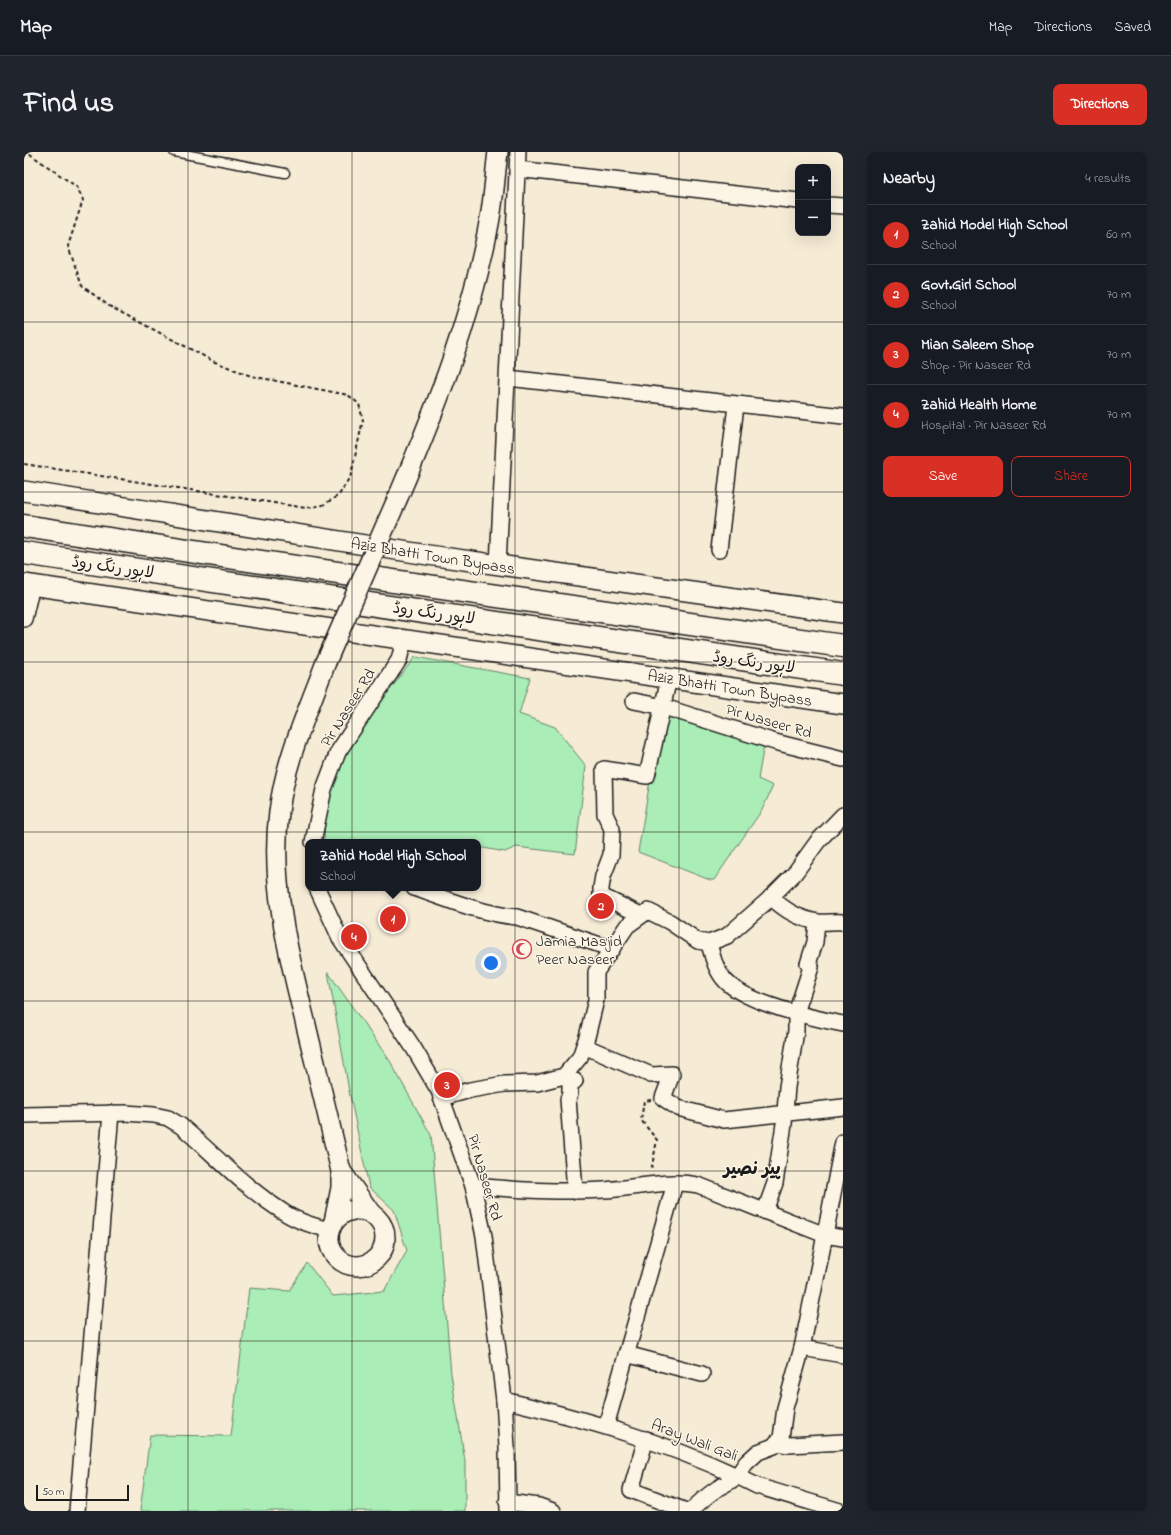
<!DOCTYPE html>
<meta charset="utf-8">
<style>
:root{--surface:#171b24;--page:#20242c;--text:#f1f3f6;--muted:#9ea1a6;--line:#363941;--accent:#d93025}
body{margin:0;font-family:"Indie Flower","Playpen Sans Arabic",sans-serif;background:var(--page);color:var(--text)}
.controls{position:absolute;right:12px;top:12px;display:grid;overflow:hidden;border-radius:8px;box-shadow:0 4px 16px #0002}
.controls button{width:36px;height:36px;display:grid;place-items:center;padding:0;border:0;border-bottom:1px solid var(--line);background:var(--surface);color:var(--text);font:20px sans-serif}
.scale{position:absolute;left:12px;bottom:10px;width:93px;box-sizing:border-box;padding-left:4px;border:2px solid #1c1c1c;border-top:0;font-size:11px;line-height:14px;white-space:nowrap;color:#1c1c1c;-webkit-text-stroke:3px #fcf5e5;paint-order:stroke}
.you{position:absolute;left:467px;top:811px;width:14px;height:14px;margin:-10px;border:3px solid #fff;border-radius:50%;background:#1a73e8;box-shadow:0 0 0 6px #1a73e833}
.badge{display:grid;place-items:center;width:26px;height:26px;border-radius:50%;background:var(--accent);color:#fff;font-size:13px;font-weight:700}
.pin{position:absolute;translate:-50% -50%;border:2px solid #fff;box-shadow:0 1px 4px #0006}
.popup{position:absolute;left:281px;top:687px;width:176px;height:52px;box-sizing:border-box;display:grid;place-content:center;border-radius:8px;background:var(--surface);filter:drop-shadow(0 1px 3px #0005);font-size:13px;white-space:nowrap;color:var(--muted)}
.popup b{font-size:15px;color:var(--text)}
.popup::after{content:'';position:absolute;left:50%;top:100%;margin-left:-8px;border:8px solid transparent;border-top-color:var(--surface)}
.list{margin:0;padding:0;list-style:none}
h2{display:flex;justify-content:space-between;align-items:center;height:52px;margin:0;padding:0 16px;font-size:17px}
h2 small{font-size:13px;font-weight:400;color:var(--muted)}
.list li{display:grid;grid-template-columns:26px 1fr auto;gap:12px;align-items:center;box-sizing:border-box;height:60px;padding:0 16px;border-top:1px solid var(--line)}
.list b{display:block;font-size:15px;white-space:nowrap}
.list p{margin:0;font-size:13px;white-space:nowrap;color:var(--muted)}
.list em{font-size:13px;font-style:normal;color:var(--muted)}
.actions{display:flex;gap:8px;padding:12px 16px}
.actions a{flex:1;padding:9px 0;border:1px solid var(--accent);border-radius:8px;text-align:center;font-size:14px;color:var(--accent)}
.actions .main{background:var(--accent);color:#fff}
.map{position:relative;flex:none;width:819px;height:1359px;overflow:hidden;border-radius:8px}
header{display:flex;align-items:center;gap:24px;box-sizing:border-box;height:56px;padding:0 20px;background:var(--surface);border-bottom:1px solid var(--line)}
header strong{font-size:19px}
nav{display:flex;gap:22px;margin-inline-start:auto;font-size:14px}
.intro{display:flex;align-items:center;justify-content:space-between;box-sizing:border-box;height:96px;padding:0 24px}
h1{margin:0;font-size:28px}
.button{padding:10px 18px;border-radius:8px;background:var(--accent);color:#fff;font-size:14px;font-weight:700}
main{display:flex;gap:24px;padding:0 24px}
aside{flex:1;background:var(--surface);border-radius:8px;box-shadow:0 4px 16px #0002}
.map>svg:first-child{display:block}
.green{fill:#aaedb7;stroke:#63846a}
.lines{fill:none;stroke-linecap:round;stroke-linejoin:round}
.service-casing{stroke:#1c1c1c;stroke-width:11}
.minor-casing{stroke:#1c1c1c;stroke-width:18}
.tertiary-casing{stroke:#1c1c1c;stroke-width:22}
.motorway-casing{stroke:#1c1c1c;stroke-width:25}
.path{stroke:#1c1c1c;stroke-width:2;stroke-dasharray:4 3;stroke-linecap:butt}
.service{stroke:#fcf5e5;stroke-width:8}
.minor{stroke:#fcf5e5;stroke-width:15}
.tertiary{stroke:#fcf5e5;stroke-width:19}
.motorway{stroke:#fcf5e5;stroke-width:22}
.tertiary-bridge-casing{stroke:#1c1c1c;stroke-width:22;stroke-linecap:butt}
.tertiary-bridge{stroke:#fcf5e5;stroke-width:19}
.grid{fill:none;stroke:#1c1c1c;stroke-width:1;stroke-opacity:0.55}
.labels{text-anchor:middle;stroke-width:3;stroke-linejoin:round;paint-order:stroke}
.street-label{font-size:16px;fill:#1c1c1c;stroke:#fcf5e5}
.poi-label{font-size:16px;fill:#1c1c1c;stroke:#fcf5e5;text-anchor:start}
.quarter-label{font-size:18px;font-weight:bold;fill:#1c1c1c;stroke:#fcf5e5}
</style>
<header>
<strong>Map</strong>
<nav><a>Map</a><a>Directions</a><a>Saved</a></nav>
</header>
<div class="intro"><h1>Find us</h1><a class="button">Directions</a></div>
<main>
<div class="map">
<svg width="819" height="1359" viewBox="0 0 819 1359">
<rect width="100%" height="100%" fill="#f6ebd5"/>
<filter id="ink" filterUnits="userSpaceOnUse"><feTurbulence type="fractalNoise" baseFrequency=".025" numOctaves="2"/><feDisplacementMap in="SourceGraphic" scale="8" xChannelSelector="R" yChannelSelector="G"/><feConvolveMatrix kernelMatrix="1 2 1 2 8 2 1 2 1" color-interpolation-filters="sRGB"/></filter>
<g filter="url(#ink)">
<!-- green -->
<g class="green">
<polygon points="391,505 506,526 495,562 531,575 562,614 551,702 492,695 481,700 454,695 454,690 300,690 301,665 316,603"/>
<polygon points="637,563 740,593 734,627 749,634 738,658 690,728 686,728 614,700"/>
<polygon points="304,820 366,909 407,983 427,1222 441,1309 441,1359 116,1359 126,1283 207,1284 225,1136 265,1139 283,1111 309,1144 360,1139 383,1099 370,1058 345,1035 325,939"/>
</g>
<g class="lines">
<!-- service casing -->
<g class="service-casing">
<polyline id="service" points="150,0 261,21"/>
</g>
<!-- minor casing -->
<g class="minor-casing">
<g id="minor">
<polyline points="493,17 774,49"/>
<polyline points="804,53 819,54"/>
<polyline points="484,226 819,264"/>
<polyline points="695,398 712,253"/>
<polyline points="474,413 494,0"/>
<polyline points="0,467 8,433"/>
<polyline points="610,549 640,555 751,590 819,607"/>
<polyline points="289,690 300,637 314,600 375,508 380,488"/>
<polyline points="293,736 316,786 389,895 415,939 449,1034 460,1084 480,1248 483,1295 484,1359"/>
<path d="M390 736C423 747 458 762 493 765L588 797"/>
<path d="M747 745C760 758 776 767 794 770 802 771 811 769 819 770"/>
<polyline points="617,763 577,744 577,736 579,724 587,703 588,677 581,662 580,617 623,624 645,526"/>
<path d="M685 791C688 803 691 816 699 826 718 851 789 866 819 872"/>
<polyline points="560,894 627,923 648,922 639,946 654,956 700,968 819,955"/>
<polyline points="551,929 546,932 546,942 544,947 551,1039"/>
<polyline points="417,946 446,938 481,932 513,931 540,924 556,905 563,885 572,848 572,820 603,774 624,759 646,770 674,789 685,791 703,784 742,750 770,722 794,689 819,663"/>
<path d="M0 963 101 961 130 963 144 966 157 974C190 1002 221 1036 258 1059 272 1069 289 1074 306 1078"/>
<path d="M449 1034C493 1038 536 1041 580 1038 611 1036 644 1027 674 1033L801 1083 819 990"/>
<polyline points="741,1059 751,1031 760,972 763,935 772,879 772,861 787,815 784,812 791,790 793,770"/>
<polyline points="778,1196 819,1203"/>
<polyline points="602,1202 678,1222"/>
<path d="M480 1248C560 1267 638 1289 713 1324L722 1311 734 1300 750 1294 757 1286 761 1256 778 1196 801 1083 819 1086"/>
<polyline points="582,1274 651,1031"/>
<polyline points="622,1287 607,1338 662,1359"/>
<polyline points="752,1291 765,1293 819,1290"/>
<polyline points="483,1350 515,1354 529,1359"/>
<polyline points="53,1359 87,961"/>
<path d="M667 1359C675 1350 684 1343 694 1336 701 1332 707 1330 713 1324L733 1334 816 1359"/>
</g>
</g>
<!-- tertiary casing -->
<g class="tertiary-casing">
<g id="tertiary">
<polyline points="0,339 404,403 819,461"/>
<path d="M375 343C413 254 449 162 466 66 470 45 471 22 474 0"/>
<polyline points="0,432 819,552"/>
<path d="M302 510C284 559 261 608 255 660 246 730 264 801 281 869 293 919 305 969 317 1019V1036L310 1070"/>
<polyline points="317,1019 346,1060"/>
<circle cx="333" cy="1086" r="28"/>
</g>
</g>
<!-- motorway casing -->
<g class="motorway-casing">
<g id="motorway">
<polyline points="0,374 217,407 819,494"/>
<polyline points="0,401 819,522"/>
</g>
</g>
<!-- path -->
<g class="path">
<polyline points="0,312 282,356 299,353 315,343 327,323 339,268 335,252 324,243 227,224 191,210 85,154 58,134 44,94 59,48 53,35 3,0"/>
<polyline points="627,948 620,949 617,968 633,988 627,1019"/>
</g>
<!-- service -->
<use href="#service" class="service"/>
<!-- minor -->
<use href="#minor" class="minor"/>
<!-- tertiary -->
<use href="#tertiary" class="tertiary"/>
<!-- motorway -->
<use href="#motorway" class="motorway"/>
<!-- tertiary-bridge casing -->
<g class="tertiary-bridge-casing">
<polyline id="tertiary-bridge" points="302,510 375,343"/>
</g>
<!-- tertiary-bridge -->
<use href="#tertiary-bridge" class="tertiary-bridge"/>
</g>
</g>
<!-- grid -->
<path class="grid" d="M164 0V1359M328 0V1359M491 0V1359M655 0V1359M0 170H819M0 340H819M0 510H819M0 680H819M0 849H819M0 1019H819M0 1189H819"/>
<!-- icons -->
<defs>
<g id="mosque-ring" transform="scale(1)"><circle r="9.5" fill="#fcf5e5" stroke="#d1495b" stroke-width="1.5"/><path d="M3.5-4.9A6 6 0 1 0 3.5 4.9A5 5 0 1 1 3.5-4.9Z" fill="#d1495b"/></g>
</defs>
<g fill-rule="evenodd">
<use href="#mosque-ring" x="498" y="797"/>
</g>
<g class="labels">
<!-- street labels -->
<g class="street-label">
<text transform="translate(409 403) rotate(9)" y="6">Aziz Bhatti Town Bypass</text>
<text transform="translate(89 414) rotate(8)" y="6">لاہور رنگ روڈ</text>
<text transform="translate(410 460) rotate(8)" y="6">لاہور رنگ روڈ</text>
<text transform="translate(730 509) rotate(8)" y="6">لاہور رنگ روڈ</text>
<text transform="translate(706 535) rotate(9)" y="6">Aziz Bhatti Town Bypass</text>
<text transform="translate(323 555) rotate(-58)" y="6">Pir Naseer Rd</text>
<text transform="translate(745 568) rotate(16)" y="6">Pir Naseer Rd</text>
<text transform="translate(462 1025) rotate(74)" y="6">Pir Naseer Rd</text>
<text transform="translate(671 1287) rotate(21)" y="6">Aray Wali Gali</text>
</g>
<!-- poi labels -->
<g class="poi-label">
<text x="512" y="794">Jamia Masjid<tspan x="512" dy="18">Peer Naseer</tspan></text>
</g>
<!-- quarter labels -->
<g class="quarter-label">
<text x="728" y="1022">پیر نصیر</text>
</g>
</g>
</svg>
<div class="controls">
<button>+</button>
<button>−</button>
</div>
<div class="scale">50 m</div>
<div class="you"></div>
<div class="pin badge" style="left:369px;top:767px">1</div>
<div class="popup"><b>Zahid Model High School</b>School</div>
<div class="pin badge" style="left:577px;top:754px">2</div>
<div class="pin badge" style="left:423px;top:933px">3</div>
<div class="pin badge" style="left:330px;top:785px">4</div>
</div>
<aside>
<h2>Nearby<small>4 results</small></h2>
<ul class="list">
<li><span class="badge">1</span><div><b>Zahid Model High School</b><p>School</p></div><em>60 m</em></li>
<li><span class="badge">2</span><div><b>Govt.Girl School</b><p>School</p></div><em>70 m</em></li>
<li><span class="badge">3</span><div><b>Mian Saleem Shop</b><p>Shop · Pir Naseer Rd</p></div><em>70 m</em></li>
<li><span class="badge">4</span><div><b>Zahid Health Home</b><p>Hospital · Pir Naseer Rd</p></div><em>70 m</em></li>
</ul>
<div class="actions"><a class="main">Save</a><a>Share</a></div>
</aside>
</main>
